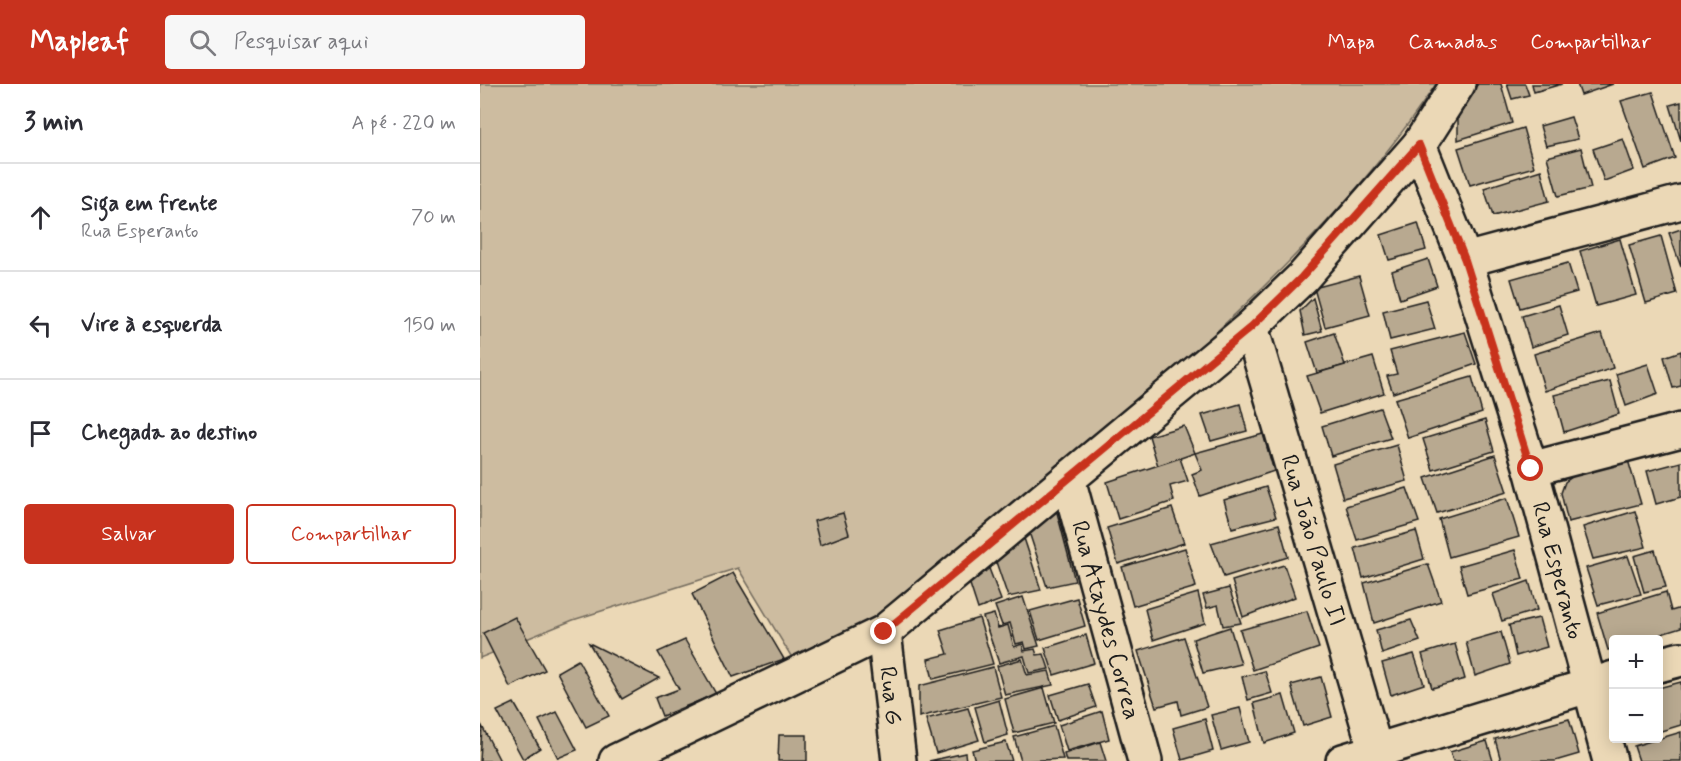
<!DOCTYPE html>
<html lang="pt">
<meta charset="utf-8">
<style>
:root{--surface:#fff;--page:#f7f7f7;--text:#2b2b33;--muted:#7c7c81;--line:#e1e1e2;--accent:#c8321e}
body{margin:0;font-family:Mynerve,sans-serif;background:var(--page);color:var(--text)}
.controls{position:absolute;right:18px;bottom:18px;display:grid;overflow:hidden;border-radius:6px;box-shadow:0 3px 15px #0003}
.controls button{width:54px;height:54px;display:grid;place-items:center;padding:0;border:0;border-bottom:2px solid var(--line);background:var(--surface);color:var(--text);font:30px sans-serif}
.stop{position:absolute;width:18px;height:18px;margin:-14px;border:4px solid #c8321e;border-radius:50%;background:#fff}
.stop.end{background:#c8321e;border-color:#fff;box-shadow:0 2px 6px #0008}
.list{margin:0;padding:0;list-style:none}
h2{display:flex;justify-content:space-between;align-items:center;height:78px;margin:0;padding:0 24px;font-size:26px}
h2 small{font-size:20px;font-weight:400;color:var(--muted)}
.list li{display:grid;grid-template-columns:39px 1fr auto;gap:18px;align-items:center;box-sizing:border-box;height:108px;padding:0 24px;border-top:2px solid var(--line)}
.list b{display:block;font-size:22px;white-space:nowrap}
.list p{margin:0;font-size:20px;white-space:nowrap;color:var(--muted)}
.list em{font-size:20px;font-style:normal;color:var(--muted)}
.actions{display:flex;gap:12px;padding:18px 24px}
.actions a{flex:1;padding:14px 0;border:2px solid var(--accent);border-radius:6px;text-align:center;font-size:21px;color:var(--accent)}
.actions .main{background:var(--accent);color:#fff}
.icon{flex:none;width:33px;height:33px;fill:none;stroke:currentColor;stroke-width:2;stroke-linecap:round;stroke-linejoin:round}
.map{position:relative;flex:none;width:1201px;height:677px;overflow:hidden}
header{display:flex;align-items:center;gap:36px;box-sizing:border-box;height:84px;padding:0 30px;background:var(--accent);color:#fff}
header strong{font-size:28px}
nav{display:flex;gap:33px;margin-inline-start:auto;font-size:21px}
.search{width:420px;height:54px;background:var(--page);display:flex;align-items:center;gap:15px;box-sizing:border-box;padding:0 21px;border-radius:6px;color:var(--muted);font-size:22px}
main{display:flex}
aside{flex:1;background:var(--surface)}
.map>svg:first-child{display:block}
.green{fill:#cdbca0;stroke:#746c5e;stroke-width:1.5}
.building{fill:#b8a990;stroke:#1c1c1c;stroke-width:1.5}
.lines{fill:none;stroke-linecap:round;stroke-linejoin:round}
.minor-casing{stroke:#1c1c1c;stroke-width:38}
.minor{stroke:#ebd8b6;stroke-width:33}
.route{stroke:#c8321e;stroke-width:8}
.labels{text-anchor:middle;stroke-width:5;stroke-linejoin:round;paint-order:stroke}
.street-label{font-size:24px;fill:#1c1c1c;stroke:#ebd8b6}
</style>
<header>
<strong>Mapleaf</strong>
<div class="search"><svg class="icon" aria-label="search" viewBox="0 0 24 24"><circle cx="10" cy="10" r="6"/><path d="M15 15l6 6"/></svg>Pesquisar aqui</div>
<nav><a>Mapa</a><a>Camadas</a><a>Compartilhar</a></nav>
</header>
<main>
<aside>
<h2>3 min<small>A pé · 220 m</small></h2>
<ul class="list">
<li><svg class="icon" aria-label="ahead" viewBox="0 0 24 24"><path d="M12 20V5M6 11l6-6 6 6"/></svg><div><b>Siga em frente</b><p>Rua Esperanto</p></div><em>70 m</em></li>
<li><svg class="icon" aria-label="left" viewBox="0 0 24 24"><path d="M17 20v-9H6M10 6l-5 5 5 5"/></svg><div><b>Vire à esquerda</b></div><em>150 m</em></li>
<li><svg class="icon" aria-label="arrive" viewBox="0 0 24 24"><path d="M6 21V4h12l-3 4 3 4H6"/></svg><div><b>Chegada ao destino</b></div></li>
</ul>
<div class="actions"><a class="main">Salvar</a><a>Compartilhar</a></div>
</aside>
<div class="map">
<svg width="1201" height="677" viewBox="0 0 1201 677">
<rect width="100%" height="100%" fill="#ebd8b6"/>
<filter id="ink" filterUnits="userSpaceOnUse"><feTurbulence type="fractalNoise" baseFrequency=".0167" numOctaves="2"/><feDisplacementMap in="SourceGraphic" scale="12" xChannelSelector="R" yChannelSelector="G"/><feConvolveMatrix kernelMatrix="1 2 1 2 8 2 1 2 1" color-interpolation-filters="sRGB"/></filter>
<g filter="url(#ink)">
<!-- green -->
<path class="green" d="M0 0H956C890 99 807 183 720 263L409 528 314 577 258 484 93 536 0 574Z"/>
<!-- building -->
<g class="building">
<polygon points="998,0 1021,0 1032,39 978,56 978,24"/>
<polygon points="1027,0 1045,0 1049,11 1032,15"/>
<polygon points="1052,0 1082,0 1054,8"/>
<polygon points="1097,0 1133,0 1101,11"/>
<polygon points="1173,8 1195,74 1165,85 1141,17"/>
<polygon points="1201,18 1201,57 1190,21"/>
<polygon points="1091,33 1098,55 1066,62 1060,42"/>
<polygon points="1043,44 1054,83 990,101 978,64"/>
<polygon points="1143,55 1154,86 1124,97 1113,65"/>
<polygon points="1101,64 1111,104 1078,112 1067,73"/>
<polygon points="1061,86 1069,117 1013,132 1004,104"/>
<polygon points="938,139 946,166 909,176 901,151"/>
<polygon points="1201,145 1201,183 1189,149"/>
<polygon points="1181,152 1197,210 1166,219 1149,161"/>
<polygon points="1140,155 1156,211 1116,222 1100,167"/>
<polygon points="948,175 957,202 920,215 912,187"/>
<polygon points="1088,179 1097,208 1040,224 1031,195"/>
<polygon points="879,192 890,231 845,243 834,204"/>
<polygon points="833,214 842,247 825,251 820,227"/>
<polygon points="946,216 955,245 910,256 903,227"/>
<polygon points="1079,221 1088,251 1051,263 1042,232"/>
<polygon points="985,248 996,280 913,309 907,292 917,290 910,267"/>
<polygon points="854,249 865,281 837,289 827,258"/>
<polygon points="1122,249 1133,284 1065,307 1054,270"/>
<polygon points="1201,267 1201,302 1193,304 1184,273"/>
<polygon points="893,273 904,309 840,329 827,292"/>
<polygon points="1168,280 1178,310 1146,322 1136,290"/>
<polygon points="992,293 1002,329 928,354 915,315"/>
<polygon points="1130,297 1139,330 1084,348 1074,311"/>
<polygon points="760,320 767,347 731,357 722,331"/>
<polygon points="900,324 911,354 851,372 842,342"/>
<polygon points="1005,336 1014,367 953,386 943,355"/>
<polygon points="704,342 715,369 678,382 669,352"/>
<polygon points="783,350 794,387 720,412 712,390 722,386 715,369"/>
<polygon points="917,361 927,397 863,414 853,380"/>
<polygon points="1015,371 1027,408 957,429 945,394"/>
<polygon points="700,374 708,397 690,402 694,417 638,435 627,398"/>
<polygon points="1148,376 1161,420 1088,438 1081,409 1085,398 1095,391"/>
<polygon points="1201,378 1201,413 1176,420 1167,387"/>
<polygon points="786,403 796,433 752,444 744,416"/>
<polygon points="927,404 939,438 877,456 866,422"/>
<polygon points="1027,414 1039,453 969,473 959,435"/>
<polygon points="575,421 595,497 567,503 547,442"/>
<polygon points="692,424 704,459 638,480 627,444"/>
<polygon points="1155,427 1166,463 1113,475 1103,443"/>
<polygon points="363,429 369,450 340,461 334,437"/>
<polygon points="799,440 808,473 744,493 731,459"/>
<polygon points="541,445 561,506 528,513 513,469"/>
<polygon points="936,447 944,475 883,494 875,464"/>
<polygon points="705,464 716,503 653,522 642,483"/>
<polygon points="1035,466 1043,495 987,510 979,482"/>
<polygon points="1175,466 1186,503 1164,508 1154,472"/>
<polygon points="1148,472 1161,510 1118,521 1106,484"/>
<polygon points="505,474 521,516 498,525 486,488"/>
<polygon points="948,480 961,517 894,539 884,499"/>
<polygon points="804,481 815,513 763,533 752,497"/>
<polygon points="253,489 304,575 253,593 212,510"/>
<polygon points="1049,497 1057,526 1022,537 1013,510"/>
<polygon points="749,504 761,539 743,542 738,521 727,524 723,511"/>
<polygon points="1186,508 1191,527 1201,524 1201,544 1162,556 1134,556 1134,564 1128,566 1117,529"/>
<polygon points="718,509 725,539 673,556 665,525"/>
<polygon points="543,513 559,562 546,565 544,558 536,560 530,539 522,541 515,522"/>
<polygon points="597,514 605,542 559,556 550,527"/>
<polygon points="827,527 839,564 773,586 760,546"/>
<polygon points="514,530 518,544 528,541 534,563 542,560 544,567 555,565 557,571 564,570 569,585 549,589 544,572 519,579 503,533"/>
<polygon points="35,533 65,586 30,603 3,549"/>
<polygon points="499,534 513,580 453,595 448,575 468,570 460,546"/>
<polygon points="1059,534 1067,563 1036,572 1029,541"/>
<polygon points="931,536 940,557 902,570 896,546"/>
<polygon points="750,543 761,580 723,589 713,555"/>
<polygon points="1021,548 1030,580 995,592 986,558"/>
<polygon points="606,551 614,579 574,591 565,564"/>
<polygon points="704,553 727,623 701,631 698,617 676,623 658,567"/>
<polygon points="205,556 236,610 182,632 175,614 199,605 178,568"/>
<polygon points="109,559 179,594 142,615"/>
<polygon points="975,560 985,595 952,604 942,570"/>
<polygon points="934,570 944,600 911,611 902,579"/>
<polygon points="542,575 547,591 569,587 573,601 525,611 517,582"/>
<polygon points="98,576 129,632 106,643 77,588"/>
<polygon points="513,583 521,613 439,633 439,602"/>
<polygon points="785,587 792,609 768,616 762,593"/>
<polygon points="841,593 852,633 823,642 811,601"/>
<polygon points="1201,598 1201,641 1178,648 1178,604"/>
<polygon points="608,600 616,623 578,636 570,611"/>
<polygon points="564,604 574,639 534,649 525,615"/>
<polygon points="803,611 814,649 784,659 774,619"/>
<polygon points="519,616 528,651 505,658 495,623"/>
<polygon points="34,619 60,664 43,675 17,627"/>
<polygon points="488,624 499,656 456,669 446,635"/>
<polygon points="760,624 769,658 741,666 731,631"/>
<polygon points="622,627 629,655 587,667 579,641"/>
<polygon points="77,628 97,666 78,674 59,636"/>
<polygon points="725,635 733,667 702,676 693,644"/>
<polygon points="1089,635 1099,670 1075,677 1021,677 1015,655"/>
<polygon points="2,642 20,677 0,677"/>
<polygon points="574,642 583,675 541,677 534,653"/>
<polygon points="1201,648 1201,677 1159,677 1154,662"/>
<polygon points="299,651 327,651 327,677 298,677"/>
<polygon points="1007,657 1013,677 973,677 970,668"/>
<polygon points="526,658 532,677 495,677 492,666"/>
<polygon points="620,658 626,677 586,677 584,670"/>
<polygon points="485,669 486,677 449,677"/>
</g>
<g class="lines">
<!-- minor casing -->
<g class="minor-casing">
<g id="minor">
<path id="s1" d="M939 61 985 176 1051 385 1130 677"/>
<polyline points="985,176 1201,118"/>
<path id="s2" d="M771 243 896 668"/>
<polyline points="1051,385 1201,346"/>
<path id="s3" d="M588 395 665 677"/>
<path id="s4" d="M404 548 419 677"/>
<polyline points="1178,581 1201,575"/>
<polyline points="136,677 404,548 771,243 823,193 939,61 978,0"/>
<polyline points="863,677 1134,594"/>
</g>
</g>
<!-- minor -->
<use href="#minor" class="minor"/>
</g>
</g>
<g class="lines" filter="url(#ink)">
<!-- route -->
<polyline class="route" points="404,548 771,243 822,193 939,61 985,176 1051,385"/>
</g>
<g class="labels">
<!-- street labels -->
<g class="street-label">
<text dy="8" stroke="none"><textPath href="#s2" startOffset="222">Rua João Paulo II</textPath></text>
<text dy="8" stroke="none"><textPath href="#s1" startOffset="448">Rua Esperanto</textPath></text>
<text dy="8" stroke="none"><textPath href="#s3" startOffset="146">Rua Ataydes Correa</textPath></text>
<text dy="8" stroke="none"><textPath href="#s4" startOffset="64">Rua G</textPath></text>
</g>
</g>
</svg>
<div class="controls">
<button>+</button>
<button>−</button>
</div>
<div class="stop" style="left:1051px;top:385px"></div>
<div class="stop end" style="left:404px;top:548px"></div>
</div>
</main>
